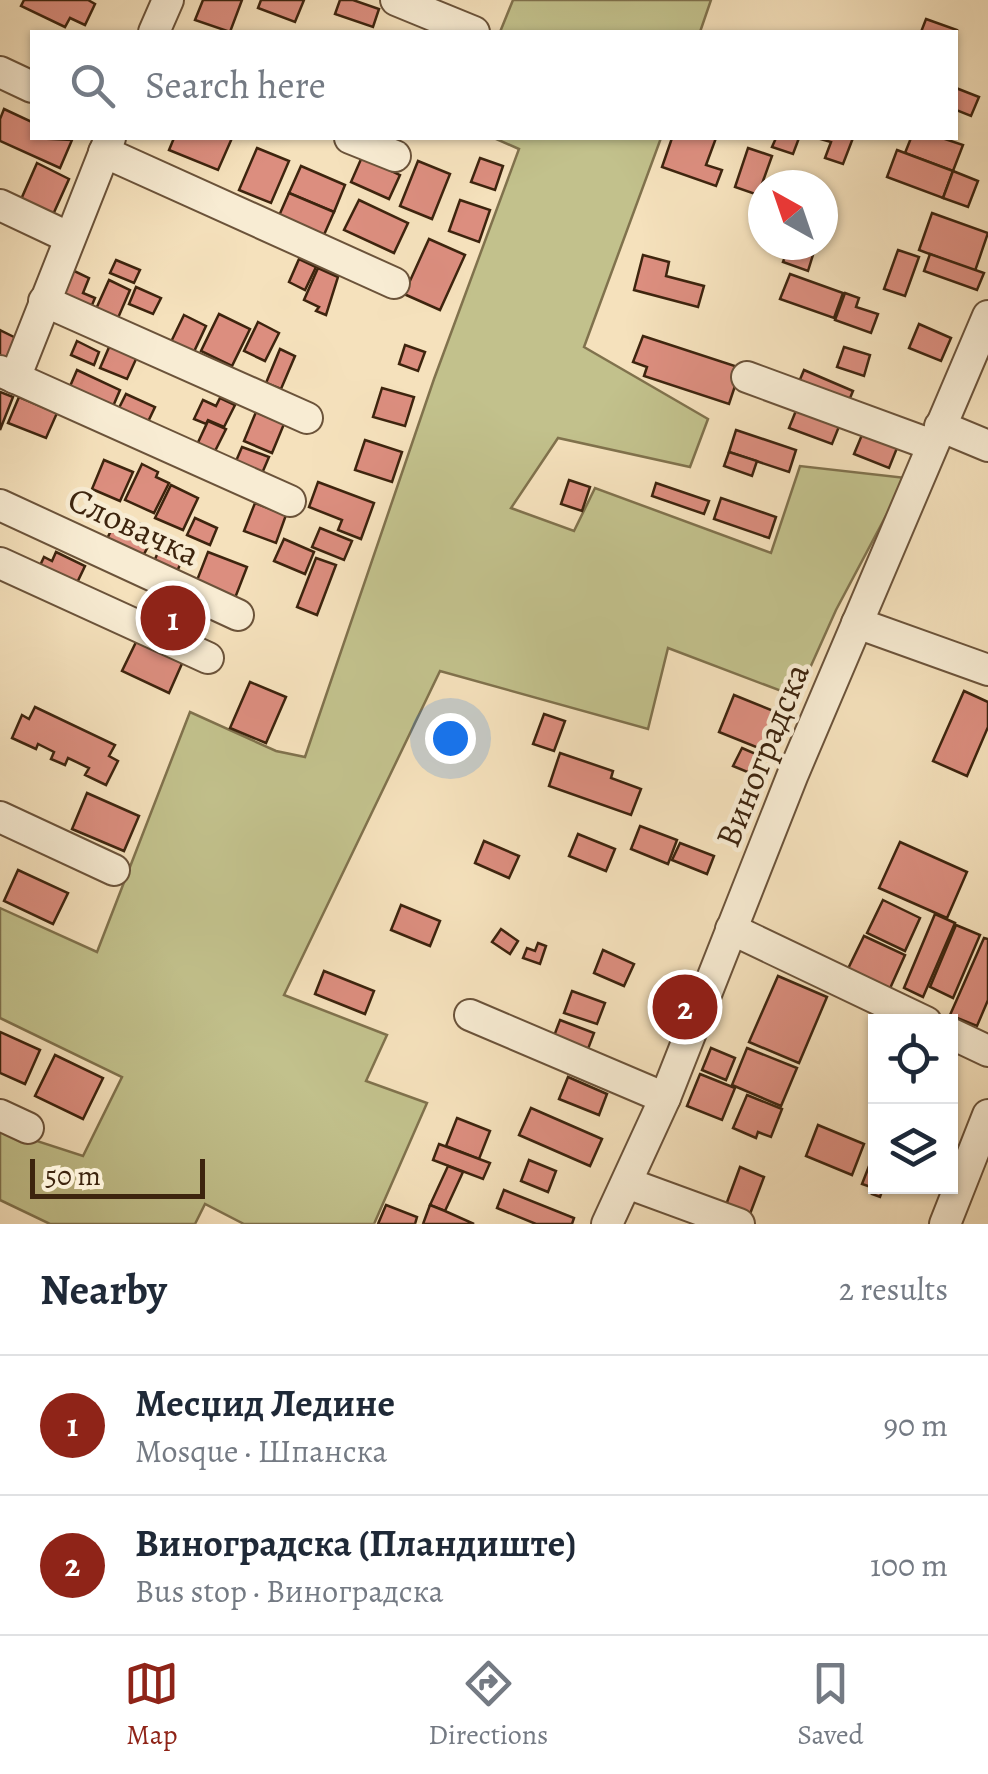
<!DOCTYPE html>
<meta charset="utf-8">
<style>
:root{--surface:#fff;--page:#f6f6f7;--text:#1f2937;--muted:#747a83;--line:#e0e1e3;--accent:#8f2418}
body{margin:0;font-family:Alegreya,serif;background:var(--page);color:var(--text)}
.controls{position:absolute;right:30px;bottom:30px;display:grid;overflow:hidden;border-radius:0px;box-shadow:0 2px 8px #0004}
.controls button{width:90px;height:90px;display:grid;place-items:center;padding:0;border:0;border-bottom:2px solid var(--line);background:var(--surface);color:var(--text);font:50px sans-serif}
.compass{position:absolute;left:748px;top:170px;width:90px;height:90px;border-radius:50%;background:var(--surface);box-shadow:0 2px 8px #0004;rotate:320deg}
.scale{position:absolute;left:30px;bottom:25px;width:175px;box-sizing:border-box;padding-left:10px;border:5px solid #3d240e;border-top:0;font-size:28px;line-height:35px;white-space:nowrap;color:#3d240e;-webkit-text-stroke:8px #f8ecd3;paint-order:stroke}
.you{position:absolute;left:450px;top:738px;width:35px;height:35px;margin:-25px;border:8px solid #fff;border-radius:50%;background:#1a73e8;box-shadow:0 0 0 15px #1a73e833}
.badge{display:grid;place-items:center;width:65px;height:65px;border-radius:50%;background:var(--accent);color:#fff;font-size:32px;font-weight:700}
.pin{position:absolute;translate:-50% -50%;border:5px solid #fff;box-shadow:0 2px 10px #0006}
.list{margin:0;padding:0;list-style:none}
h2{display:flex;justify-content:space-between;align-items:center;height:130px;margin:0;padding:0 40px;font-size:42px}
h2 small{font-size:32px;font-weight:400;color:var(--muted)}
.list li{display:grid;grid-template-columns:65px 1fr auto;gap:30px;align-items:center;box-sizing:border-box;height:140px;padding:0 40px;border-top:2px solid var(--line)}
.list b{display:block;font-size:38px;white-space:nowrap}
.list p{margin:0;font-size:32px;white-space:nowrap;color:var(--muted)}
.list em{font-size:32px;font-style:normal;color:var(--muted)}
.icon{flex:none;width:55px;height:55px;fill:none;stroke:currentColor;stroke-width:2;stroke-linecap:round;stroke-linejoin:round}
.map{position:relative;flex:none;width:988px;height:1224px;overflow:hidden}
.search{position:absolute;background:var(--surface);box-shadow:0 2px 8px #0004;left:30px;right:30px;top:30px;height:110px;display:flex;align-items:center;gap:25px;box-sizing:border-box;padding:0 35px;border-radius:0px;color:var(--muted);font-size:38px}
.sheet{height:410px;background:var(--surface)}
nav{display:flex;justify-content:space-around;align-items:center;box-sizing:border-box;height:140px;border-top:2px solid var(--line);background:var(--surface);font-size:28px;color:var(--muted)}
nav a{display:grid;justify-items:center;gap:5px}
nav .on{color:var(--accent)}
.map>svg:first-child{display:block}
.green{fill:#c2c18c;stroke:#80724d;stroke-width:2.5}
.building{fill:#dc8e7f;stroke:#3d240e;stroke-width:2.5}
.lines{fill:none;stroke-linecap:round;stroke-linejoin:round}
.minor-casing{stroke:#6b533a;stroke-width:34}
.minor{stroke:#f8ecd3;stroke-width:30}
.labels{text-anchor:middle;stroke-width:9;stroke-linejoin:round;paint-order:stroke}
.street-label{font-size:35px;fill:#3d240e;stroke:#f8ecd3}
</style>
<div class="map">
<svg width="988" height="1224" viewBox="0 0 988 1224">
<rect width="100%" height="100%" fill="#f5e1bc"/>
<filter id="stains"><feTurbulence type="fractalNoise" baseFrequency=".002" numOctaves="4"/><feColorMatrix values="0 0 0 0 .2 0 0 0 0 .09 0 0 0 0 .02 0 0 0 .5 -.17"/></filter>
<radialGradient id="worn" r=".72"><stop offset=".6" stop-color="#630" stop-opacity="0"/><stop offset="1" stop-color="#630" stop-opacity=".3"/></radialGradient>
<!-- green -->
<g class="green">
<polygon points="513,0 711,0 700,32 500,32"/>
<polygon points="494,138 661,138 584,347 708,419 690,467 558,438 511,508 574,531 595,488 771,553 800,466 906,478 836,610 797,697 668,648 648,729 440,671 284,995 387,1035 366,1081 427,1103 374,1224 244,1224 205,1204 195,1224 50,1224 0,1200 0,1129 83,1156 122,1077 0,1018 0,908 97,952 190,712 276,751 305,757 434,379 519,149"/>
</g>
<!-- building -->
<g class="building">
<polygon points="24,0 88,0 95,4 85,25 70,18 65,27 21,6"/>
<polygon points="203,0 242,0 230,32 195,20"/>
<polygon points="261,0 304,0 295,22 258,8"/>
<polygon points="340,0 353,0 379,9 373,27 335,14"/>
<polygon points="926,19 957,30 956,34 921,32"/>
<polygon points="956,88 979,97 971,116 956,110"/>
<polygon points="4,109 32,122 32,138 72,140 60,168 0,141 0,119"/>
<polygon points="174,138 232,138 218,170 169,150"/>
<polygon points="672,138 716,138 706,165 722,170 716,186 662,167"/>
<polygon points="776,138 799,138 793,154 772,147"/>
<polygon points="817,138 853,138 843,164 825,158 831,142"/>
<polygon points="911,138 942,138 963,145 953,171 905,153"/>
<polygon points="257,148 289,161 271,203 239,190"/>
<polygon points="748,148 772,156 758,195 735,187"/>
<polygon points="897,150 953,171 943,198 887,177"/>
<polygon points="362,157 400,175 389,199 351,182"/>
<polygon points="480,158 503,166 495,190 471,182"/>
<polygon points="418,161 450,174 432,219 400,206"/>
<polygon points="37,163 69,179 51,219 19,204"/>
<polygon points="301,166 345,185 334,212 289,193"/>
<polygon points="953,171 978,181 968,207 943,198"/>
<polygon points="289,193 334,212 323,237 278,218"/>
<polygon points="359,200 408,223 394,253 344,230"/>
<polygon points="460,200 490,210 479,242 449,231"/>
<polygon points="932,213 988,233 975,271 919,250"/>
<polygon points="429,239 465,255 440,310 404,294"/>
<polygon points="789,245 816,245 808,271 783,262"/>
<polygon points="898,250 919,257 905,296 884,289"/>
<polygon points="930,254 984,273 977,290 924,271"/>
<polygon points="643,255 669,262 666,276 704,286 698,307 634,290"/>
<polygon points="299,259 316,267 305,290 289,282"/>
<polygon points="116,260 140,270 134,283 110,273"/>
<polygon points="68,268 89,278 83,293 95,298 89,312 55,297"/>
<polygon points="318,268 338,277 326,315 316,311 319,307 304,300"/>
<polygon points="790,274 843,293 834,318 780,299"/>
<polygon points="109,280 130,290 118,318 96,309"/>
<polygon points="136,287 161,298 153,314 129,304"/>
<polygon points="845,293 859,298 856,307 878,314 871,333 835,320"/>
<polygon points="219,314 250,329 232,366 201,351"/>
<polygon points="184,315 206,326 191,358 168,348"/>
<polygon points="258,322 279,333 265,361 244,351"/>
<polygon points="919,324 951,338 941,361 909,348"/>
<polygon points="0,330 16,338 5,363 0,361"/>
<polygon points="643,336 741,368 729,404 644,376 647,367 633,362"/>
<polygon points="77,341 99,352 94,365 71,355"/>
<polygon points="110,345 137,357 127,379 100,368"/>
<polygon points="405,345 425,352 418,371 399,364"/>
<polygon points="844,347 870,355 864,376 837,367"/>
<polygon points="280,349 295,356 281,389 266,383"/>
<polygon points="77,370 120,390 111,411 68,391"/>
<polygon points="804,370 853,391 845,410 796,389"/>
<polygon points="382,388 414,397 405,426 373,417"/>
<polygon points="0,392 13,397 0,430"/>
<polygon points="126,394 155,407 145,428 116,414"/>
<polygon points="19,397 57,413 46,438 8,423"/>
<polygon points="220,398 235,405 224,427 208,420 206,424 194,419 203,400 216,406"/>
<polygon points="799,403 842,419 832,444 789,428"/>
<polygon points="256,412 284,424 272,453 244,441"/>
<polygon points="208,421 226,429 212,457 195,449"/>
<polygon points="736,430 796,450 789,472 729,452"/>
<polygon points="864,430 899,443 889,468 854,454"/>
<polygon points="365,440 402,452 392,482 355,470"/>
<polygon points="242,447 269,457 260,478 233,468"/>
<polygon points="729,452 757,461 752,476 724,466"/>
<polygon points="104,460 133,472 120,501 92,489"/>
<polygon points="142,464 158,472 156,477 169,483 154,513 125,500"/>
<polygon points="569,480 590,487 582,511 561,504"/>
<polygon points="318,482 374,503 361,539 338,530 342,520 309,507"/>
<polygon points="656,483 709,501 704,514 652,496"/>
<polygon points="171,485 198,498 183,530 155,518"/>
<polygon points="721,498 776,517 769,538 714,519"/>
<polygon points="255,503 286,515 276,543 244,531"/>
<polygon points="119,514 156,531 143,556 107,539"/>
<polygon points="195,518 217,528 210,545 187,535"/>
<polygon points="320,528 352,541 344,560 312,547"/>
<polygon points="164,538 187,548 176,574 153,564"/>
<polygon points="284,539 314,552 305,574 274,561"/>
<polygon points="56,552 85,566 74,589 37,572 44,557 52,561"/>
<polygon points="208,552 247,567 235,598 194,588"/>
<polygon points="316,558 336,565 317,615 297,607"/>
<polygon points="163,599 195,613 190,624 203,630 196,646 151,628"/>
<polygon points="138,638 184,659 169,693 122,671"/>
<polygon points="250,682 286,697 266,743 230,728"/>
<polygon points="964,691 988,702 988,727 967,776 933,761"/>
<polygon points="734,695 786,716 771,753 719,732"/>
<polygon points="35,707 115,745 109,756 118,761 106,785 85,775 89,768 68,758 65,765 51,759 54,752 38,744 36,749 12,738 22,715 29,719"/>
<polygon points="544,714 565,721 554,751 533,744"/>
<polygon points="742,748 765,758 757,776 733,766"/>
<polygon points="560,753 613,771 611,778 641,789 631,815 549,786"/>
<polygon points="87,793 139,816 124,851 72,829"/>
<polygon points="640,826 677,840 668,864 631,849"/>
<polygon points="578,834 615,849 606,871 569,856"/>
<polygon points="484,841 519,856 509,878 475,863"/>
<polygon points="900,842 967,872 947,918 879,888"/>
<polygon points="680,843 714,856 707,874 672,860"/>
<polygon points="18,870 68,893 53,924 4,901"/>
<polygon points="883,900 920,918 905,951 867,933"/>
<polygon points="401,905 440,921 430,946 391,930"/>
<polygon points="935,914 955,923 923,997 904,988"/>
<polygon points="956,925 980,935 953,998 930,987"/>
<polygon points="501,929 518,941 510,954 492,942"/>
<polygon points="864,936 905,955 887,995 845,975"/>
<polygon points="984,938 988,939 988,1000 977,1026 950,1015"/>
<polygon points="538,943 546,946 540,964 523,958 527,948 535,951"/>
<polygon points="603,950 634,964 624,986 594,973"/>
<polygon points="324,971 374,991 365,1014 315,994"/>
<polygon points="778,976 827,997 799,1063 749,1042"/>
<polygon points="678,985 690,989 681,1013 670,1009"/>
<polygon points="572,991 605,1003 597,1024 564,1013"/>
<polygon points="560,1020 594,1033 585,1057 551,1044"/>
<polygon points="0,1032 40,1050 25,1084 0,1073"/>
<polygon points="711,1048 735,1058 726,1080 702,1070"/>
<polygon points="747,1048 797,1068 781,1106 732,1085"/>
<polygon points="55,1055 103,1078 83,1119 35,1096"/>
<polygon points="700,1074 735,1088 722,1120 687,1106"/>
<polygon points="568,1077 607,1094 599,1115 559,1099"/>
<polygon points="747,1095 782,1109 771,1137 758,1132 756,1138 733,1128"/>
<polygon points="531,1108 602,1139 590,1166 519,1135"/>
<polygon points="457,1118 490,1131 479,1159 446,1146"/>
<polygon points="818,1125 864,1144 852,1175 806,1156"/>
<polygon points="439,1144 490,1163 483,1179 433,1160"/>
<polygon points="529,1160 556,1171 548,1192 521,1181"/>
<polygon points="871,1161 876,1163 876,1186 884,1186 880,1197 872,1194 874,1188 862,1184"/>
<polygon points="448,1166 463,1172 445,1211 430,1205"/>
<polygon points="740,1167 764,1177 747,1222 723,1213"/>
<polygon points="504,1190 574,1218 572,1224 536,1224 497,1208"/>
<polygon points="386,1205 417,1217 415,1224 378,1224"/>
<polygon points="430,1205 445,1211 474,1224 423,1224"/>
</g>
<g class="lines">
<!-- minor casing -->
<g class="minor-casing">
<g id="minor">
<polyline points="396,0 474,32"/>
<polyline points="154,32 168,0"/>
<polyline points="0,72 32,87"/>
<polyline points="350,138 395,156"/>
<polyline points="104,152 394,283"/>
<polyline points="0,205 68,237"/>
<polyline points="44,301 307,418"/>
<polyline points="0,371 290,501"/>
<polyline points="747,377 932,445"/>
<polyline points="15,378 110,138"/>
<polyline points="940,426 988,446"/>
<polyline points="0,505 238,615"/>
<polyline points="0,563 208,658"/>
<polyline points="857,623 988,670"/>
<polyline points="0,817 114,870"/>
<polyline points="731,929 926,1022"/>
<polyline points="470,1015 665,1098"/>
<polyline points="950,1033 988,1051"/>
<polyline points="0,1115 28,1128"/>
<polyline points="627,1183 739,1224"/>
<polyline points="607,1224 665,1098 793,774 988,316"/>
<polyline points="945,1224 988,1115"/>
</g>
</g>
<!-- minor -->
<use href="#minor" class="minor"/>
</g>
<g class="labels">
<!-- street labels -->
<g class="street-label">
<text transform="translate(134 526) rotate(25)" y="12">Словачка</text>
<text transform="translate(762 755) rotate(-68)" y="12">Виноградска</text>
</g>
</g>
<rect width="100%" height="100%" filter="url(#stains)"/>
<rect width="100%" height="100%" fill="url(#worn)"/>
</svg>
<div class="controls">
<button><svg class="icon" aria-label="locate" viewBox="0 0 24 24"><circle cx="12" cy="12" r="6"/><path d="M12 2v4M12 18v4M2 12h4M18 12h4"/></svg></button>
<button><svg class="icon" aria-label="layers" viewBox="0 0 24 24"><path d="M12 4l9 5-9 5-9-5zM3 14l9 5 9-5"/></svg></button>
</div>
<svg class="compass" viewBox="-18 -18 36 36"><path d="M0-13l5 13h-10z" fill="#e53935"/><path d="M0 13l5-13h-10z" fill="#747a83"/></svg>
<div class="scale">50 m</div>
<div class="you"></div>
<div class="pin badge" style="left:173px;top:618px">1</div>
<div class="pin badge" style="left:685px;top:1007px">2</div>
<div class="search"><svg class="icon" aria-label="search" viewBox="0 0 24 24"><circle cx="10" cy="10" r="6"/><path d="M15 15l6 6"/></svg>Search here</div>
</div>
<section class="sheet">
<h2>Nearby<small>2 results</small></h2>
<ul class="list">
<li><span class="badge">1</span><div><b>Месџид Ледине</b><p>Mosque · Шпанска</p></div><em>90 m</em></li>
<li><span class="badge">2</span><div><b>Виноградска (Пландиште)</b><p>Bus stop · Виноградска</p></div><em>100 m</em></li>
</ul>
</section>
<nav>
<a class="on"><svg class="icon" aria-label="map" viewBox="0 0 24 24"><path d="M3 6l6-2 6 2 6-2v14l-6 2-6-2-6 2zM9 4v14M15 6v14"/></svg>Map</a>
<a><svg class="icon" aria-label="directions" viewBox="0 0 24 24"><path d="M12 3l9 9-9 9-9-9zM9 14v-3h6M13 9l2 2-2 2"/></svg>Directions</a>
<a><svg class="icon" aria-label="saved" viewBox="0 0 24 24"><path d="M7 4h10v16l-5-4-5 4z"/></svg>Saved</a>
</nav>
